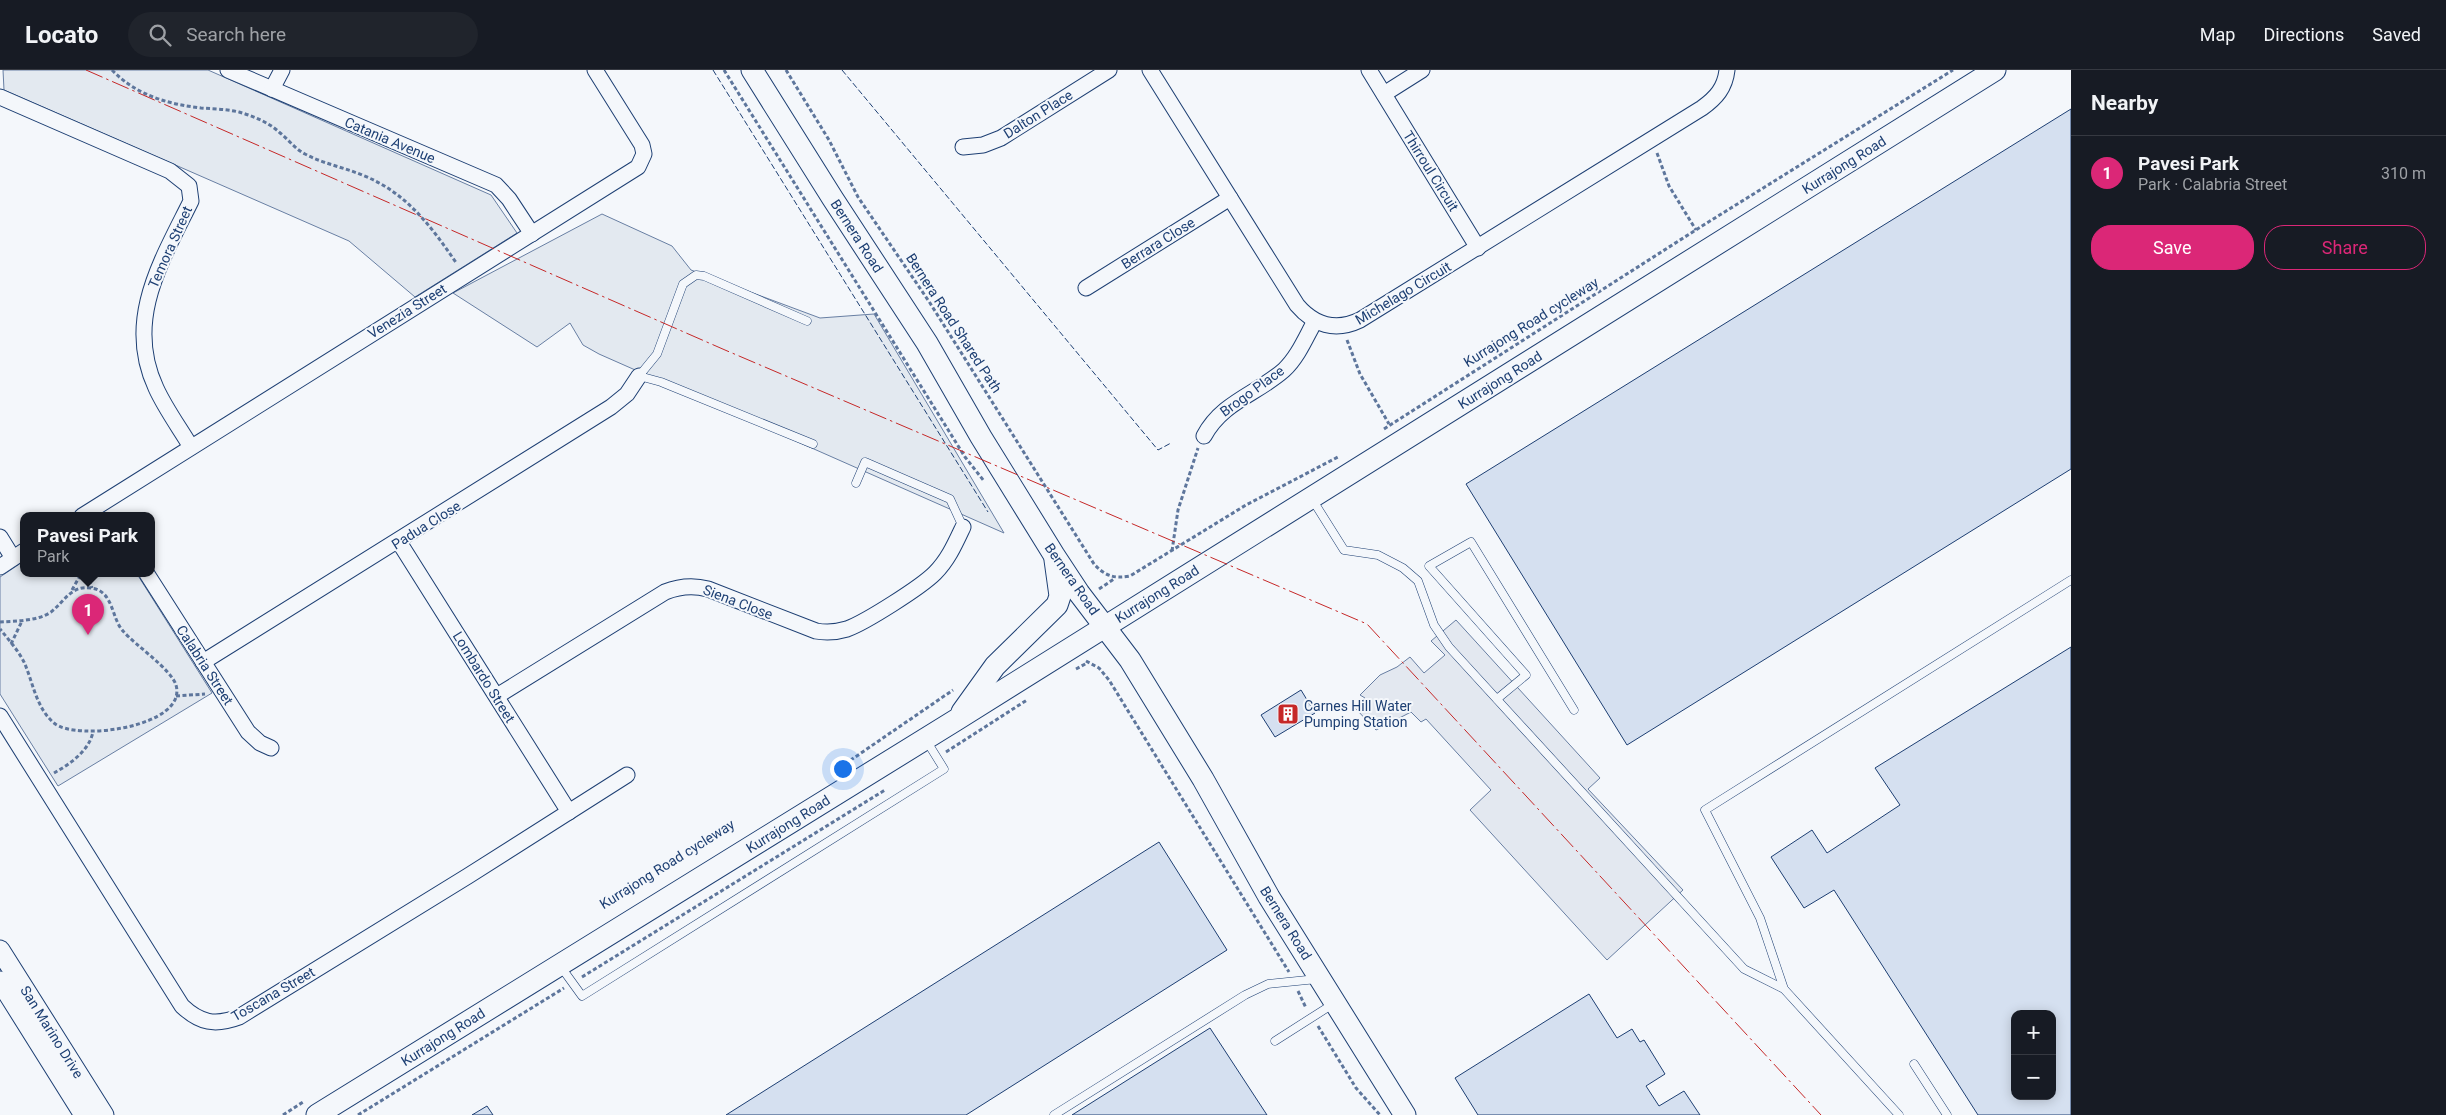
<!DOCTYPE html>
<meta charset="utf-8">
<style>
:root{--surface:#171b24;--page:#20242c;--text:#f1f3f6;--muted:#9ea1a6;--line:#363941;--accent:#db2777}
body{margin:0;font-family:Roboto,sans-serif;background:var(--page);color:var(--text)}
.controls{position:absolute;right:15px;bottom:15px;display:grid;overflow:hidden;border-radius:10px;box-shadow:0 2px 12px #0003}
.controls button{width:45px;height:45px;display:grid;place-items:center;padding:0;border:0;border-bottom:1px solid var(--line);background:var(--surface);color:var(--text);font:25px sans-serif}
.you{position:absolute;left:842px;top:698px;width:18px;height:18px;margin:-12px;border:4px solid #fff;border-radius:50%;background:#1a73e8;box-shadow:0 0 0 8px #1a73e833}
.badge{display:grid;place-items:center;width:32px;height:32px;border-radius:50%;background:var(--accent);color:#fff;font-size:16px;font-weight:700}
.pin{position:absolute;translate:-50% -41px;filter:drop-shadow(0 1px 2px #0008)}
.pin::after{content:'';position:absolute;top:26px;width:18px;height:15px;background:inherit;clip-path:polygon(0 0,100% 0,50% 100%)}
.popup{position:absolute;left:20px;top:442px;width:135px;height:65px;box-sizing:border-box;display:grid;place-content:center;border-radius:10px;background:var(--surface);filter:drop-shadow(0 1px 4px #0005);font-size:16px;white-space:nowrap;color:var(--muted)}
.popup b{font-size:19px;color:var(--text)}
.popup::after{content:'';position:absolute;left:50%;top:100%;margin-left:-10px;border:10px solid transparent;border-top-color:var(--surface)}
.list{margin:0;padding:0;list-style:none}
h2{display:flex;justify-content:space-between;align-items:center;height:65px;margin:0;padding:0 20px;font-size:21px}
h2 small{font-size:16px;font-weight:400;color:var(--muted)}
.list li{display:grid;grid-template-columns:32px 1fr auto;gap:15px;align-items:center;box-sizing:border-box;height:75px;padding:0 20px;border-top:1px solid var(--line)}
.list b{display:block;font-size:19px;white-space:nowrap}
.list p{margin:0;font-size:16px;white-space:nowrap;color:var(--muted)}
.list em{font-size:16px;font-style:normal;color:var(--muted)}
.actions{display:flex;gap:10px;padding:15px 20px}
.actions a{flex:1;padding:11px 0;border:1px solid var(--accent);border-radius:20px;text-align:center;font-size:18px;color:var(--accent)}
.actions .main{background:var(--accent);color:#fff}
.icon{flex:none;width:28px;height:28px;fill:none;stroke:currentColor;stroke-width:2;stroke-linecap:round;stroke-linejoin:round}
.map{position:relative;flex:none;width:2071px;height:1045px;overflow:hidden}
header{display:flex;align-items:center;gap:30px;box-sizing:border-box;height:70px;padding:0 25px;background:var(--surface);border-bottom:1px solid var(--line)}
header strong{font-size:24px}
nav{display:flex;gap:28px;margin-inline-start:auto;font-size:18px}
.search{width:350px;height:45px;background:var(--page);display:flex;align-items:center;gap:12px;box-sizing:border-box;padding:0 18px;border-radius:28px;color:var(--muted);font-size:19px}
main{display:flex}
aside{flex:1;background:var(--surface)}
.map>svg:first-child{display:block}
.green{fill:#e3e9f0;stroke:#687fa3}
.parking{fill:#e3e8f0;stroke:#687fa3}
.building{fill:#d5e0f0;stroke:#1d3f73;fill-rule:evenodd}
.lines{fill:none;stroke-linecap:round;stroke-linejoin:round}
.service-casing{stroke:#1d3f73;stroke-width:9}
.minor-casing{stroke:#1d3f73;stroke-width:17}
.tertiary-casing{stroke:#1d3f73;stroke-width:21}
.secondary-casing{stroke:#1d3f73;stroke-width:23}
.path{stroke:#5e769c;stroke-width:3;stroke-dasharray:4 2.5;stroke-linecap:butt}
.service{stroke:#f4f7fb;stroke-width:8}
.minor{stroke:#f4f7fb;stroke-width:15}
.tertiary{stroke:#f4f7fb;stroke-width:19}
.secondary{stroke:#f4f7fb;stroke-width:21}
.fence{stroke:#1d3f73;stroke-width:1;stroke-dasharray:6 2.5;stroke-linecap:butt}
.power{stroke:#c62828;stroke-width:1;stroke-dasharray:18 4 2.5 4;stroke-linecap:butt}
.labels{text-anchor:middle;stroke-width:4;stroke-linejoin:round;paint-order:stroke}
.street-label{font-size:14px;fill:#1d3f73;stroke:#f4f7fb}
.poi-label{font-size:14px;fill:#1d3f73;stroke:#f4f7fb;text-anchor:start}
</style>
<header>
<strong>Locato</strong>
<div class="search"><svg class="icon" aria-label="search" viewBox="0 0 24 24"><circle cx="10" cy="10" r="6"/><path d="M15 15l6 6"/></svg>Search here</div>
<nav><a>Map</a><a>Directions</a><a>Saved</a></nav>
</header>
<main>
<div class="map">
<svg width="2071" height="1045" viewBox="0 0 2071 1045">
<rect width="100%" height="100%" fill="#f4f7fb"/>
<!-- green -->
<g class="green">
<polygon points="3,0 208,0 491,125 517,163 415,227 349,171 4,20"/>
<polygon points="602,144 672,176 691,200 820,248 874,244 1004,463 599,284 583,275 570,253 537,277 453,223"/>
<polygon points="24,491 24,504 137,504 212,623 58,716 0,624 0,507"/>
</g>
<!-- parking -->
<polygon class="parking" points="1456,550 1600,708 1588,719 1683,820 1607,890 1470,740 1491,720 1426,649 1421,652 1411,642 1376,660 1355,638 1365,628 1360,625 1380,605 1397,597 1410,587 1424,603 1445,585 1431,571"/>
<!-- building -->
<g class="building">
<polygon points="2071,39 2071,399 1627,675 1466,414"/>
<path d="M2071 577V1045H1978L1834 820 1804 838 1771 787 1812 760 1827 783 1900 735 1875 698ZM2015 944H2052V1026H2015Z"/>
<polygon points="1301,620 1315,643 1275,667 1261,645"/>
<polygon points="1159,772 1227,880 966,1045 726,1045"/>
<polygon points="1589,924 1617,968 1632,959 1640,972 1644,970 1665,1004 1646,1016 1659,1036 1684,1021 1700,1045 1478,1045 1455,1008"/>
<polygon points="1210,958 1267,1045 1072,1045"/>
<polygon points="487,1036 493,1045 472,1045"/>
</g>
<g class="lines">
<!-- service casing -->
<g class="service-casing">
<g id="service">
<polyline points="807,251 704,206 696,205 683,214 657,284 639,306 661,312 813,374"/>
<polyline points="856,413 865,392 950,429 963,457"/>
<polyline points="1312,429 1344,480 1378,485 1403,498 1418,511 1434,555 1449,577 1744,899 1784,919"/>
<polyline points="1497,629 1526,605 1429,496 1471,472 1574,640"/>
<polyline points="561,897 582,926 944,699 926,670"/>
<polyline points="1275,971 1333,934"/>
<polyline points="1914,994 1947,1045"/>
<polyline points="1054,1045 1245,925 1268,914 1317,909"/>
<polyline points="1899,1045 1784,919 1760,848 1705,740 2071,510"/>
</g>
</g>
<!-- minor casing -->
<g class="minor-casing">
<g id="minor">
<polyline points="228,0 496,115 509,129 532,164"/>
<path d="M1150 0 1297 235C1314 255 1335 262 1360 250L1702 38C1716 28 1725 18 1727 0"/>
<polyline points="1369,0 1478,178"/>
<polyline points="272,19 282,0"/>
<polyline points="1384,24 1422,0"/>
<path d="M0 27 170 101 189 116 191 131C162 190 124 250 156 318 165 338 179 357 191 377"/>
<polyline points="963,77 983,75 1001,68 1109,0"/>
<polyline points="1086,218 1230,128"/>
<path d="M1204 366C1222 332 1257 324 1284 300 1298 287 1306 267 1315 251"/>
<polyline points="82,446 638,97 644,84 642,75 595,0"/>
<polyline points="0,467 13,488"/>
<polyline points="399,472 569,742"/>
<polyline points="0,497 24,481"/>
<polyline points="147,504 248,662 260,673 271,678"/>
<polyline points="203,592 611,337 627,324 639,306"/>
<path d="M497 626 665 522C680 516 693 515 708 519L816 561C827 563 837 562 847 559 866 552 921 517 935 503 948 490 955 474 963 457"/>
<path d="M0 646 182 936C200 953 215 956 239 947L468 806 627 705"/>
</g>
</g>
<!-- tertiary casing -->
<g class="tertiary-casing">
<g id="tertiary">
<polyline points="0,880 104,1045"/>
<polyline points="0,911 84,1045"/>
</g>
</g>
<!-- secondary casing -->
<g class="secondary-casing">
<g id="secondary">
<polyline points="752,0 833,129 927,273 981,367 1054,485 1079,523 1130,590 1203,709 1269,827 1405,1045"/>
<polyline points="962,642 995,596 1057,535 1060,526 1055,490"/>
<polyline points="317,1045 956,650 1995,0"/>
</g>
</g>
<!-- path -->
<g class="path">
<path d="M112 0C136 25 167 34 201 38 213 39 226 39 239 42 253 46 268 52 279 62 288 69 295 79 305 84 324 94 343 97 362 105 406 122 431 156 457 194"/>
<polyline points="724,0 965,387 984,411"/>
<path d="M786 0 829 70 858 127 930 233 1094 494C1105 506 1114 509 1130 506L1246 435 1338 387"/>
<polyline points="1657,83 1669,116 1696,160"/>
<polyline points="1347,270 1360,304 1389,354"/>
<polyline points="1384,359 1702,156 1953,0"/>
<polyline points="1172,481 1178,440 1198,378"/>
<polyline points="87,504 92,518"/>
<polyline points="1099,519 1114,509"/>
<polyline points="72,520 81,504"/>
<path d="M0 552C16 551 38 551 51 542 65 531 71 515 91 518 114 521 111 548 123 561 135 575 171 599 176 615 188 657 76 672 54 653 36 638 33 612 24 592 18 580 8 569 0 559"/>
<polyline points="11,574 22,551"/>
<polyline points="1086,591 1099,598 1109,610 1289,902"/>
<polyline points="1076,599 1087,593"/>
<polyline points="176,626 205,624"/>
<polyline points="946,682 1027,630"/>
<polyline points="845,694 953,620"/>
<path d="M54 703C70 694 89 681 93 662"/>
<polyline points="582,907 885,720"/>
<polyline points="1298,921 1306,938"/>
<polyline points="1318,956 1356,1018 1380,1045"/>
<polyline points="283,1045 303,1032"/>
<polyline points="358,1045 564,918"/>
</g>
<!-- service -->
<use href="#service" class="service"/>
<!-- minor -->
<use href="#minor" class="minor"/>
<!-- tertiary -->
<use href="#tertiary" class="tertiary"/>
<!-- secondary -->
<use href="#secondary" class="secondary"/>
<!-- fence -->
<g class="fence">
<polyline points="713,0 988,442"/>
<polyline points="842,0 1158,380 1171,373"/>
</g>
<!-- power -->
<polyline class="power" points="86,0 725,280 1367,554 1821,1045"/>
</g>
<!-- icons -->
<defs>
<g id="building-square" transform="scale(1.125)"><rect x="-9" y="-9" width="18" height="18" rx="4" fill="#c62828" stroke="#f4f7fb"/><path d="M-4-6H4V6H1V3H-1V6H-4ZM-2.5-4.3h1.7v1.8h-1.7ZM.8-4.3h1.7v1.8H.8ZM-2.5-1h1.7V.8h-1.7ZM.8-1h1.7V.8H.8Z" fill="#fff"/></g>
</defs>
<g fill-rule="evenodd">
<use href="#building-square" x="1288" y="644"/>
</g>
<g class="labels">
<!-- street labels -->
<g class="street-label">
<text transform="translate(1038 44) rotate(-32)" y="5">Dalton Place</text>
<text transform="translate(390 70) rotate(23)" y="5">Catania Avenue</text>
<text transform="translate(1844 95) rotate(-32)" y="5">Kurrajong Road</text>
<text transform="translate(1431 101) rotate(58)" y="5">Thirroul Circuit</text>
<text transform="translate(857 166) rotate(57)" y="5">Bernera Road</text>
<text transform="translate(1158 173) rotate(-32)" y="5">Berrara Close</text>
<text transform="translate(170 177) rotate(-66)" y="5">Temora Street</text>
<text transform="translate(1403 223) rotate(-31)" y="5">Michelago Circuit</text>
<text transform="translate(407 241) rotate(-32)" y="5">Venezia Street</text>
<text transform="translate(1531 252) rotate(-32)" y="5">Kurrajong Road cycleway</text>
<text transform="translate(954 253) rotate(57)" y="5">Bernera Road Shared Path</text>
<text transform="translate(1500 310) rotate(-32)" y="5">Kurrajong Road</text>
<text transform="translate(1252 321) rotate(-36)" y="5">Brogo Place</text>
<text transform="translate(426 455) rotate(-32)" y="5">Padua Close</text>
<text transform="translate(1072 509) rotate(55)" y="5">Bernera Road</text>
<text transform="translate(1157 524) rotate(-32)" y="5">Kurrajong Road</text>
<text transform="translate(738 532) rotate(21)" y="5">Siena Close</text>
<text transform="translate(205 595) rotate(57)" y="5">Calabria Street</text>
<text transform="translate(484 607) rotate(58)" y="5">Lombardo Street</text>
<text transform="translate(788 754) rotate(-32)" y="5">Kurrajong Road</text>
<text transform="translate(667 794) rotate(-32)" y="5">Kurrajong Road cycleway</text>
<text transform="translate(1286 853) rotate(58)" y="5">Bernera Road</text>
<text transform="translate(273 924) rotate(-30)" y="5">Toscana Street</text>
<text transform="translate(52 962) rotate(58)" y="5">San Marino Drive</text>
<text transform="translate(443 967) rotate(-32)" y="5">Kurrajong Road</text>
</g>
<!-- poi labels -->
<g class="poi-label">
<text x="1304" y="641">Carnes Hill Water<tspan x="1304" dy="16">Pumping Station</tspan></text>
</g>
</g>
</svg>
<div class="controls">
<button>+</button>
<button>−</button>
</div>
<div class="you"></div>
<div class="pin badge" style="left:88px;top:565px">1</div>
<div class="popup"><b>Pavesi Park</b>Park</div>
</div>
<aside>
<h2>Nearby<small></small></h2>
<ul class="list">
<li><span class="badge">1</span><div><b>Pavesi Park</b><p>Park · Calabria Street</p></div><em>310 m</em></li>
</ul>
<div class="actions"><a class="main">Save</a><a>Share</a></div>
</aside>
</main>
